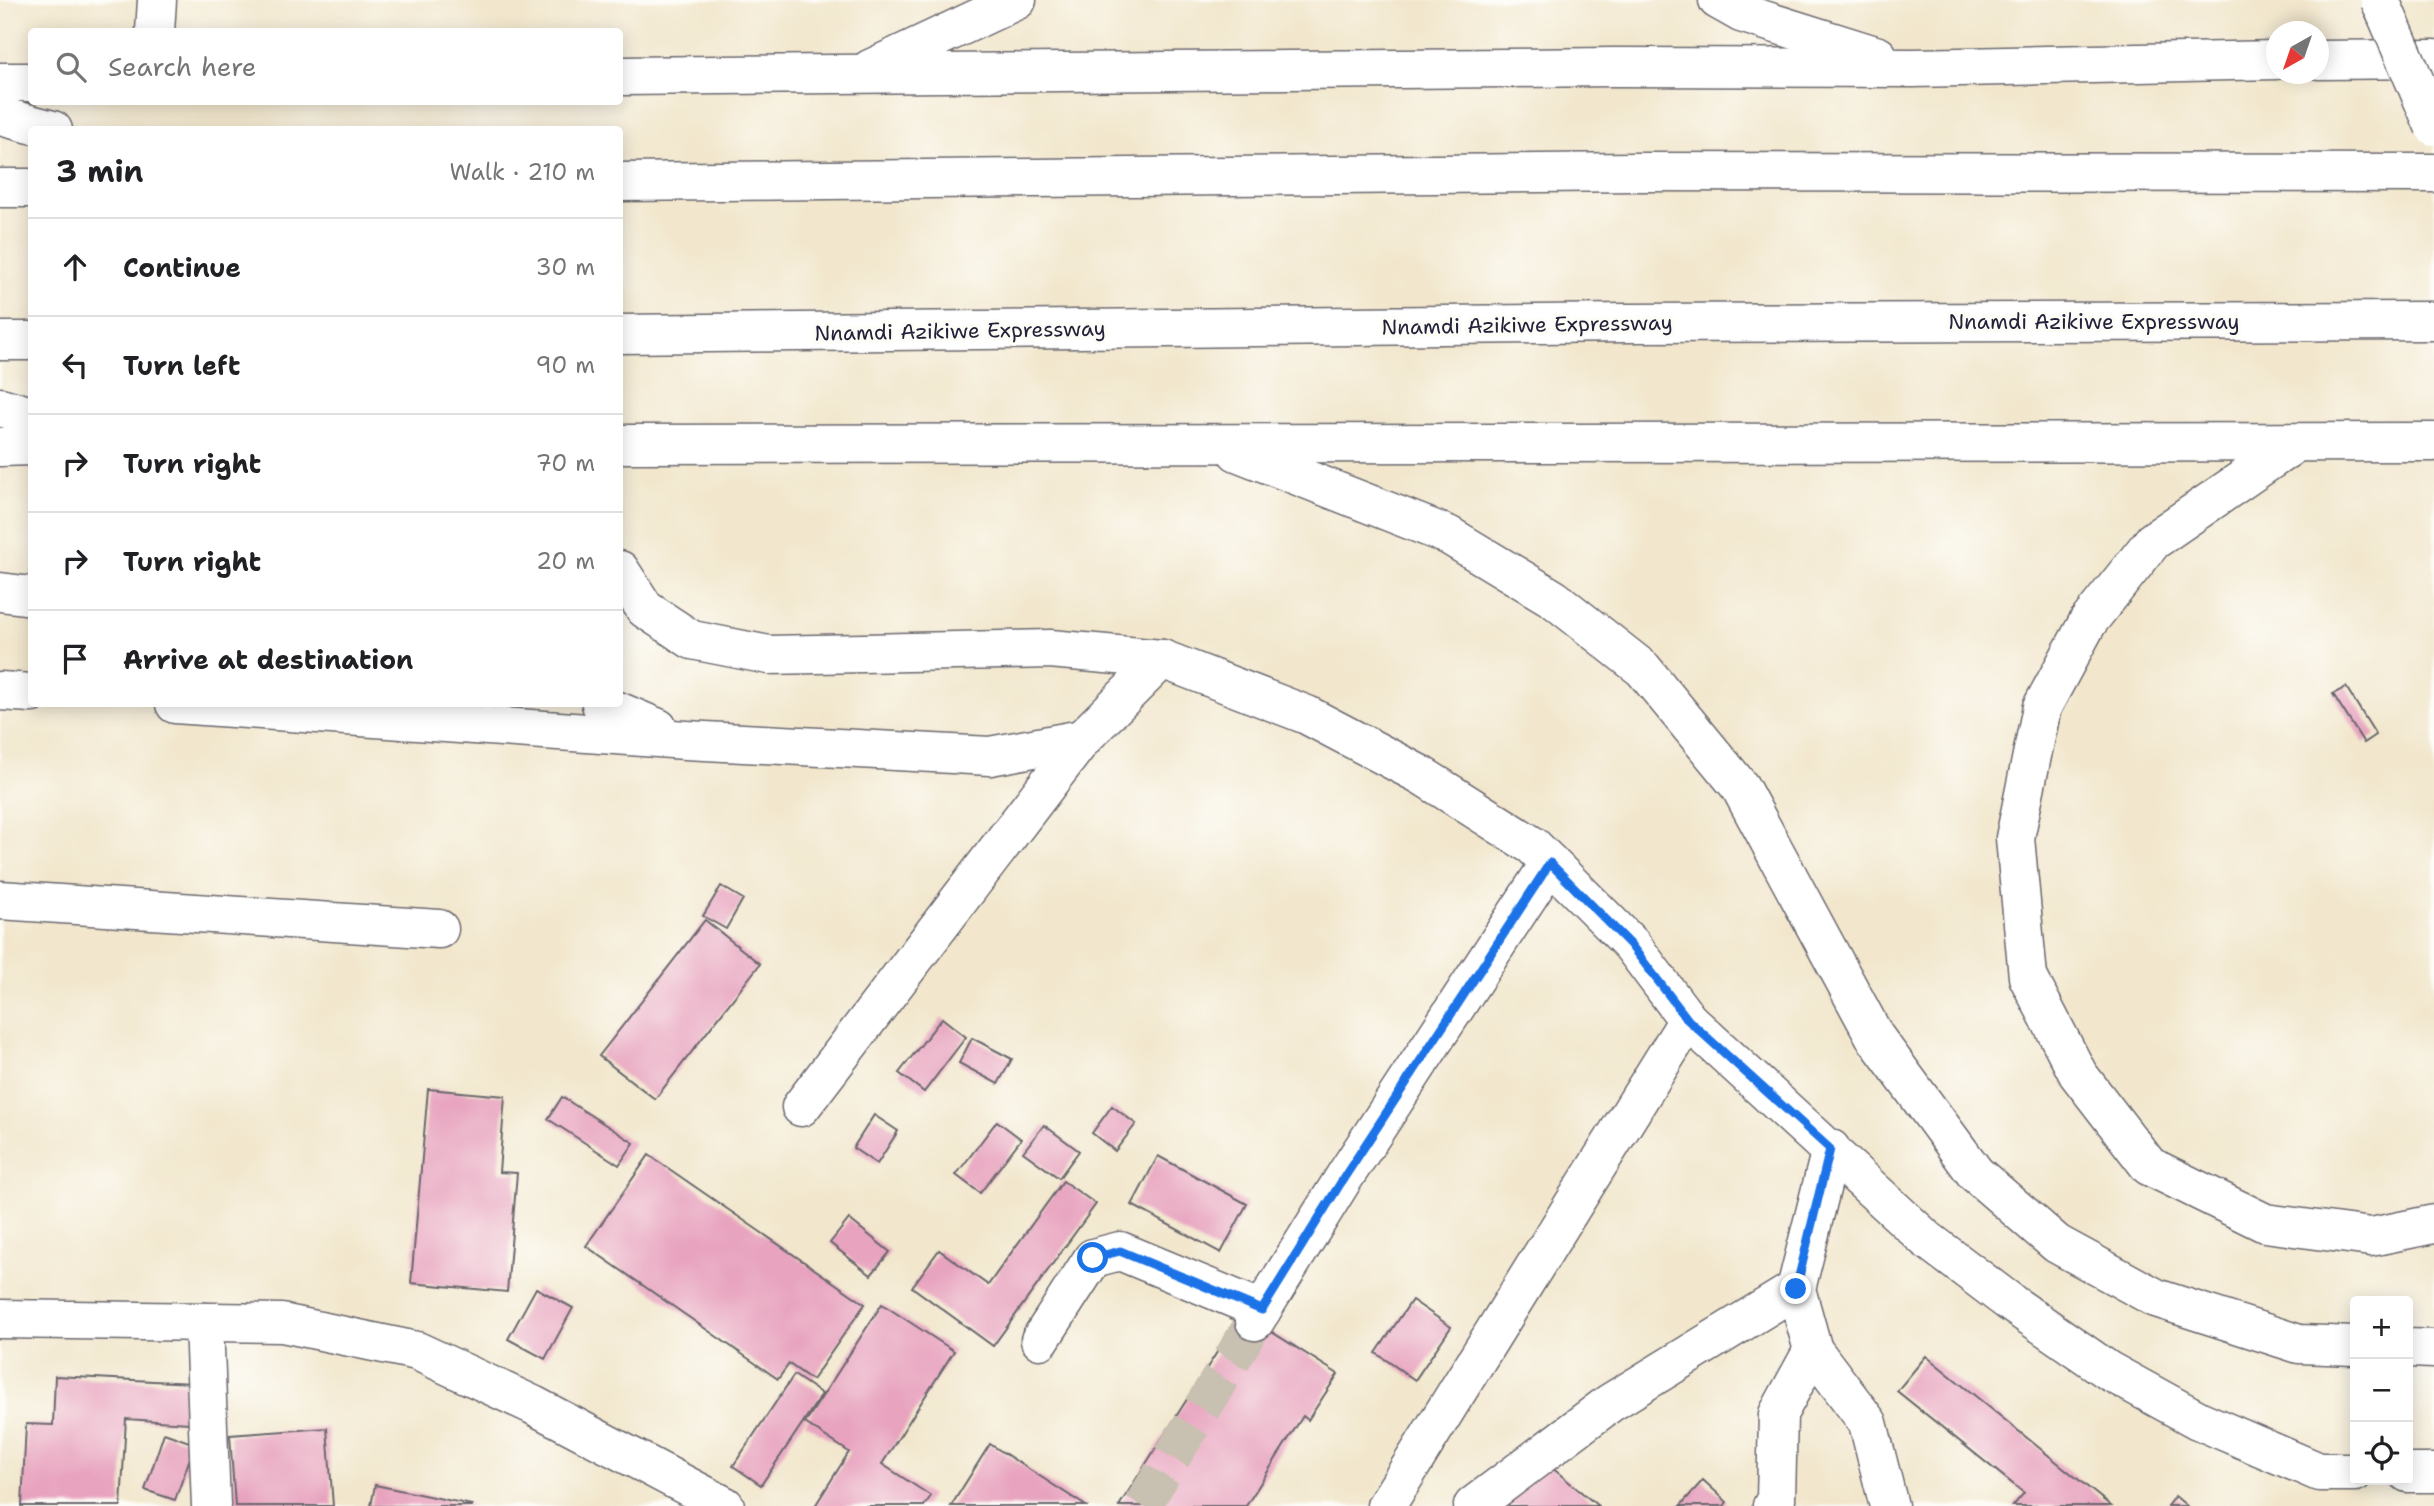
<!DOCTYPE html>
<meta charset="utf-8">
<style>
:root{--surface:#fff;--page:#f6f6f6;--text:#202124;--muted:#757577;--line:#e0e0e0}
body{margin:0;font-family:"Shantell Sans",sans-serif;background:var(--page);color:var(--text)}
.controls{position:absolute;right:21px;bottom:21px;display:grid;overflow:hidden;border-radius:7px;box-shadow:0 4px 18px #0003}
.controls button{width:63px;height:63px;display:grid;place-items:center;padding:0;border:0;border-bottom:2px solid var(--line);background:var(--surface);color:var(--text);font:35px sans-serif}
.compass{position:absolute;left:2266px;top:21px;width:63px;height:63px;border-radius:50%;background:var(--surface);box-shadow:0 4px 18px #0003;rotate:220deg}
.stop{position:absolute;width:21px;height:21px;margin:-16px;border:5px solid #1a73e8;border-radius:50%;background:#fff}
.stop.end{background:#1a73e8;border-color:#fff;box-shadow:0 2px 7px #0008}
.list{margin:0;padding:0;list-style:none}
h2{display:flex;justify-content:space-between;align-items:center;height:91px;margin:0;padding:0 28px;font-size:30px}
h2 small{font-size:23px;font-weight:400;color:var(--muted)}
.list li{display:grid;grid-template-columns:46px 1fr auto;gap:21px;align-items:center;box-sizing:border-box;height:98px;padding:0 28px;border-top:2px solid var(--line)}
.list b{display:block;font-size:26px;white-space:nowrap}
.list em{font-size:23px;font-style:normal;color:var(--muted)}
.icon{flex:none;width:38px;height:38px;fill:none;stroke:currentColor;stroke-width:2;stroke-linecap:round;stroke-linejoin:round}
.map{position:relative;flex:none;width:2434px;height:1506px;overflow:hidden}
.search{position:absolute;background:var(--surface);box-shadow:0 4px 18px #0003;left:28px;top:28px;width:595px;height:77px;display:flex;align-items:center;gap:18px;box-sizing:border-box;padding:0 24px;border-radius:7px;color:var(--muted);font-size:26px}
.panel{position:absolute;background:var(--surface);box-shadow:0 4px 18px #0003;left:28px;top:126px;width:595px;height:581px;border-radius:7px}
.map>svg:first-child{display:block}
.building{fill:#e8a4bf}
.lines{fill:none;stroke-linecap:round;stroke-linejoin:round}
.minor-tunnel{stroke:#c8c0b0;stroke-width:38;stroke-dasharray:38 19;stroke-linecap:butt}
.minor-casing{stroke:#6b676e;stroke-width:41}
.highway-casing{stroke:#6b676e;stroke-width:41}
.minor{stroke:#fff;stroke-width:38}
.highway{stroke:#fff;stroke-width:38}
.highway-bridge-casing{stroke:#6b676e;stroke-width:41;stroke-linecap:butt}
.highway-bridge{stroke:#fff;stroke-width:38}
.route{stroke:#1a73e8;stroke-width:9}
.labels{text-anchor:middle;stroke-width:7;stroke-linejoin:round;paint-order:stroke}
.street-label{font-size:21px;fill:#22223b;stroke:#fdfcf7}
</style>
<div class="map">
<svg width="2434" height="1506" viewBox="0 0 2434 1506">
<rect width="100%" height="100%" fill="#fdfcf7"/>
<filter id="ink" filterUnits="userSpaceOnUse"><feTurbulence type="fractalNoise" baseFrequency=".0143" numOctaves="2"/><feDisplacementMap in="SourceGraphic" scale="14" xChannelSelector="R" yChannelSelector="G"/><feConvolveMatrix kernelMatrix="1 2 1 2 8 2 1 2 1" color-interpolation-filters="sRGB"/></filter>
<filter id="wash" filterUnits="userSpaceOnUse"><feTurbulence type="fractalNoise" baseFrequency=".00686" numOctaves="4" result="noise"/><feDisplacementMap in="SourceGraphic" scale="28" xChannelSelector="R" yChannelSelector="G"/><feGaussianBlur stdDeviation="1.57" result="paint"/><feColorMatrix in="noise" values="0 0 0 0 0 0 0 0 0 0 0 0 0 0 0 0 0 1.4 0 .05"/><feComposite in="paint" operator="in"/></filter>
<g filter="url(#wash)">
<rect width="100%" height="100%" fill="#f2e7cd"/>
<g id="blocks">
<!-- building -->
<g class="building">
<polygon points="2346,687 2376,735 2364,743 2333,694"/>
<polygon points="721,886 743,899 726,929 703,916"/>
<polygon points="705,920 760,964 655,1099 599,1056"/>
<polygon points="942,1018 966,1037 924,1092 899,1073"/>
<polygon points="972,1038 1012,1059 998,1084 959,1063"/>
<polygon points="428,1089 505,1096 499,1172 517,1173 507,1292 411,1283"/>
<polygon points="562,1097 634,1143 619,1165 548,1119"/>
<polygon points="1112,1106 1136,1124 1115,1151 1092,1133"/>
<polygon points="874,1115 898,1131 877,1164 853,1148"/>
<polygon points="997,1121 1021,1139 980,1193 956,1175"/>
<polygon points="1044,1125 1079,1151 1059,1178 1023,1152"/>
<polygon points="649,1155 865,1304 812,1380 789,1364 778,1379 586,1246"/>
<polygon points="1158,1156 1247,1204 1221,1253 1132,1205"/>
<polygon points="1063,1181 1096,1204 993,1346 912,1287 939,1250 988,1285"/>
<polygon points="849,1219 890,1252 871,1275 830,1243"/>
<polygon points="536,1288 573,1308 545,1359 508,1339"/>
<polygon points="1412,1300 1451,1327 1415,1380 1376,1353"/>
<polygon points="882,1304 954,1351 882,1464 931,1496 924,1506 815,1506 849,1452 805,1423"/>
<polygon points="1242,1313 1338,1374 1308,1420 1303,1416 1246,1506 1119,1506"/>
<polygon points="1926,1356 2111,1506 2013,1506 2024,1493 1897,1391"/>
<polygon points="794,1375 822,1394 761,1485 733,1466"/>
<polygon points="55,1376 192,1383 189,1423 126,1419 121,1506 22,1506 26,1424 53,1425"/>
<polygon points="327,1428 333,1506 235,1506 230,1435"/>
<polygon points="164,1433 195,1444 175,1500 145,1490"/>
<polygon points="990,1444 1086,1506 951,1506"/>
<polygon points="1539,1457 1598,1506 1510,1506 1502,1500"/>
<polygon points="1703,1480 1727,1502 1724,1506 1680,1506"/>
<polygon points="375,1485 472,1505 471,1506 371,1506"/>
<polygon points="2175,1496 2187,1506 2167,1506"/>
</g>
</g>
</g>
<g filter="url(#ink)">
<use href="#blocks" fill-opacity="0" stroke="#6b676e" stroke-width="2"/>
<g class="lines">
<!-- minor-tunnel -->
<polyline class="minor-tunnel" points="1142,1506 1255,1321"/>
<!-- minor casing -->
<g class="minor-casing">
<g id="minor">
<polyline points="155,32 157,0"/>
<polyline points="620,570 645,609 692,640 769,655 1050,649 1162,659 1307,715 1421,775 1533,846 1631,944 1688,1020 1925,1238 2011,1303 2109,1371 2198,1420 2319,1472 2355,1472"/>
<polyline points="0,592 32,596"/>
<polyline points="0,691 32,693"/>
<polyline points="175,704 686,740 990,756 1082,739 1162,659"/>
<polyline points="601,704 658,728"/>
<polyline points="0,900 439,929"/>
<polyline points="801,1107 1082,739"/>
<polyline points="1831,1149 1796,1289 1813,1350 1868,1423 1889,1506"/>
<polyline points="0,1319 282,1323 417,1351 533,1405 725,1506"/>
<polyline points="1255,1321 1345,1176 1550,863"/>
<polyline points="204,1322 211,1506"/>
<polyline points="1040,1340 1093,1258 1120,1251 1262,1310"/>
<polyline points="2408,1473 2434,1473"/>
<polyline points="1386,1506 1688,1020"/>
<polyline points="1473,1506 1610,1403 1796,1289"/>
<polyline points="1772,1506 1776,1500 1778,1414 1813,1350"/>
</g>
</g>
<!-- highway casing -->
<g class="highway-casing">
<g id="highway">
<polyline points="1718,0 1741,13 1878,56"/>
<polyline points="2318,60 2434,59"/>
<polyline points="870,69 1017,0"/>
<polyline points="620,76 1614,67 1913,68 2276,60"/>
<polyline points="0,82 32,82"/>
<polyline points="0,116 53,130"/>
<polyline points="620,182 1634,172 2434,173"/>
<polyline points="0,188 32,188"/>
<polyline points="620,334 1628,323 2434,321"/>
<polyline points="0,341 32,341"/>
<polyline points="0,407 32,416"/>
<polyline points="620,444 2434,442"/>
<polyline points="2294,444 2153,541 2088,622 2042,707 2015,838 2028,977 2078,1074 2149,1166 2265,1223 2371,1237 2434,1224"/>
<polyline points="0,447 32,446"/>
<polyline points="1237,452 1448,535 1554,599 1643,669 1740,787 1875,1037 1975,1173 2057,1244 2156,1298 2299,1344 2355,1346"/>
<polyline points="2408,1348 2434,1349"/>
</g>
</g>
<!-- minor -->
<use href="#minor" class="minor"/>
<!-- highway -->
<use href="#highway" class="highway"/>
<!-- highway-bridge casing -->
<g class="highway-bridge-casing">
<polyline id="highway-bridge" points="2380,0 2434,126"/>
</g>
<!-- highway-bridge -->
<use href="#highway-bridge" class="highway-bridge"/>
</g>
</g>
<g class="lines" filter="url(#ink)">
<!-- route -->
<polyline class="route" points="1093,1258 1120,1251 1262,1310 1345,1176 1550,863 1630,944 1688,1020 1830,1149 1796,1289"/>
</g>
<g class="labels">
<!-- street labels -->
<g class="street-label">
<text x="2094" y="329">Nnamdi Azikiwe Expressway</text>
<text transform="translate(1527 325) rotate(-1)" y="7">Nnamdi Azikiwe Expressway</text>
<text transform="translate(960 331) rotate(-1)" y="7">Nnamdi Azikiwe Expressway</text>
</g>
</g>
</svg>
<div class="controls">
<button>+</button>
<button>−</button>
<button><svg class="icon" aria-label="locate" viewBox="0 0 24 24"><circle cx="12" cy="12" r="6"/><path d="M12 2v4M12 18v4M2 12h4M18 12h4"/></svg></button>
</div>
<svg class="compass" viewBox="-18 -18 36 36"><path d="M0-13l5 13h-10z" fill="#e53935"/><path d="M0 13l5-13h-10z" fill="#757577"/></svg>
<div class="stop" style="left:1093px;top:1258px"></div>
<div class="stop end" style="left:1796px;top:1289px"></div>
<div class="search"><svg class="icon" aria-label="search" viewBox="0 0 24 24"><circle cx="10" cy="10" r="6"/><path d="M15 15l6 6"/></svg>Search here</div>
<section class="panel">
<h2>3 min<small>Walk · 210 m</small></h2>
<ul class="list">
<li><svg class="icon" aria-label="ahead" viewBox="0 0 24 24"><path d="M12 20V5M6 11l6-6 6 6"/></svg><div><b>Continue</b></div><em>30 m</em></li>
<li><svg class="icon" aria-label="left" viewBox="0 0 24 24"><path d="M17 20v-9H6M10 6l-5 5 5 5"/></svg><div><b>Turn left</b></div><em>90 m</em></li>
<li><svg class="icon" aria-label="right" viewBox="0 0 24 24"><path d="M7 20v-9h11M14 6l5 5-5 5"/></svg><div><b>Turn right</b></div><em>70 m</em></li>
<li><svg class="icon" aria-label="right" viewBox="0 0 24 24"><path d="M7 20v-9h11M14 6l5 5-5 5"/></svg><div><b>Turn right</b></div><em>20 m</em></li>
<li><svg class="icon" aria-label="arrive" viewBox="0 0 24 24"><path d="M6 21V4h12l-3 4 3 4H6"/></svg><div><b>Arrive at destination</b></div></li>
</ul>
</section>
</div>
